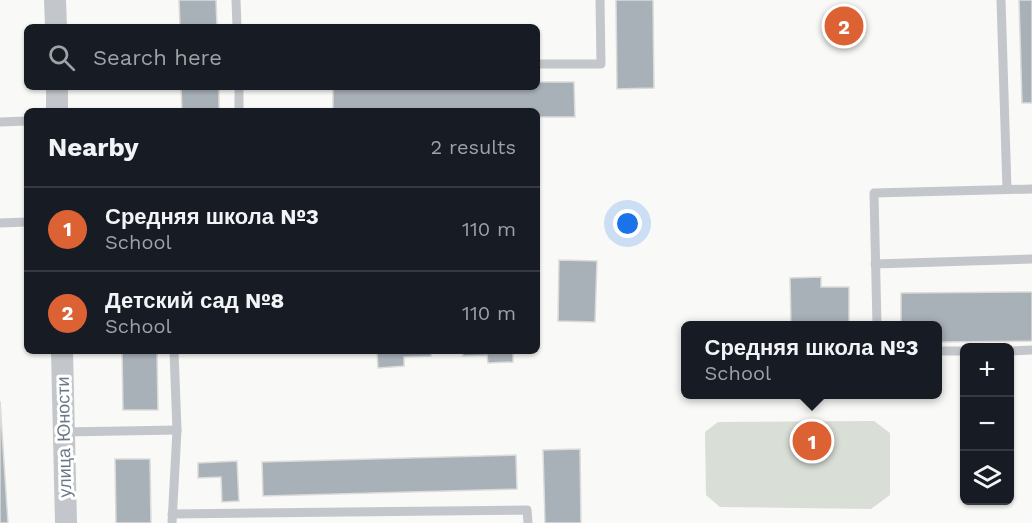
<!DOCTYPE html>
<meta charset="utf-8">
<style>
:root{--surface:#171b24;--page:#20242c;--text:#f1f3f6;--muted:#9ea1a6;--line:#363941;--accent:#dd6233}
body{margin:0;font-family:"Work Sans",sans-serif;background:var(--page);color:var(--text)}
.controls{position:absolute;right:18px;bottom:18px;display:grid;overflow:hidden;border-radius:9px;box-shadow:0 2px 4px #0004}
.controls button{width:54px;height:54px;display:grid;place-items:center;padding:0;border:0;border-bottom:2px solid var(--line);background:var(--surface);color:var(--text);font:30px sans-serif}
.you{position:absolute;left:628px;top:224px;width:21px;height:21px;margin:-15px;border:4px solid #fff;border-radius:50%;background:#1a73e8;box-shadow:0 0 0 9px #1a73e833}
.badge{display:grid;place-items:center;width:39px;height:39px;border-radius:50%;background:var(--accent);color:#fff;font-size:20px;font-weight:700}
.pin{position:absolute;translate:-50% -50%;border:3px solid #fff;box-shadow:0 2px 6px #0006}
.popup{position:absolute;left:681px;top:321px;width:261px;height:78px;box-sizing:border-box;display:grid;place-content:center;border-radius:9px;background:var(--surface);filter:drop-shadow(0 2px 4px #0005);font-size:20px;white-space:nowrap;color:var(--muted)}
.popup b{font-size:22px;color:var(--text)}
.popup::after{content:'';position:absolute;left:50%;top:100%;margin-left:-12px;border:12px solid transparent;border-top-color:var(--surface)}
.list{margin:0;padding:0;list-style:none}
h2{display:flex;justify-content:space-between;align-items:center;height:78px;margin:0;padding:0 24px;font-size:26px}
h2 small{font-size:20px;font-weight:400;color:var(--muted)}
.list li{display:grid;grid-template-columns:39px 1fr auto;gap:18px;align-items:center;box-sizing:border-box;height:84px;padding:0 24px;border-top:2px solid var(--line)}
.list b{display:block;font-size:22px;white-space:nowrap}
.list p{margin:0;font-size:20px;white-space:nowrap;color:var(--muted)}
.list em{font-size:20px;font-style:normal;color:var(--muted)}
.icon{flex:none;width:33px;height:33px;fill:none;stroke:currentColor;stroke-width:2;stroke-linecap:round;stroke-linejoin:round}
.map{position:relative;flex:none;width:1032px;height:523px;overflow:hidden}
.search{position:absolute;background:var(--surface);box-shadow:0 2px 4px #0004;left:24px;top:24px;width:516px;height:66px;display:flex;align-items:center;gap:15px;box-sizing:border-box;padding:0 21px;border-radius:9px;color:var(--muted);font-size:22px}
.panel{position:absolute;background:var(--surface);box-shadow:0 2px 4px #0004;left:24px;top:108px;width:516px;height:246px;border-radius:9px}
.map>svg:first-child{display:block}
.green{fill:#d9ded6}
.building{fill:#a9b1b8;stroke:#dbdbd9;stroke-width:1.5}
.lines{fill:none;stroke-linecap:round;stroke-linejoin:round}
.service{stroke:#c3c6ca;stroke-width:9}
.tertiary{stroke:#c3c6ca;stroke-width:22}
.labels{text-anchor:middle;stroke-width:6;stroke-linejoin:round;paint-order:stroke}
.street-label{font-size:18px;fill:#697887;stroke:#fff}
</style>
<div class="map">
<svg width="1032" height="523" viewBox="0 0 1032 523">
<rect width="100%" height="100%" fill="#f9f9f7"/>
<!-- green -->
<polygon class="green" points="874,421 890,433 890,495 871,509 720,507 706,495 705,432 718,422"/>
<!-- building -->
<g class="building">
<polygon points="179,0 216,0 217,27 180,27"/>
<polygon points="616,0 653,0 654,88 617,89"/>
<polygon points="1019,0 1032,0 1032,103 1022,103"/>
<polygon points="537,82 574,82 575,117 537,117 537,111 333,111 333,87 537,87"/>
<polygon points="181,87 219,87 219,111 182,111"/>
<polygon points="559,260 597,261 595,322 558,321"/>
<polygon points="821,277 821,287 849,287 849,326 791,326 790,278"/>
<polygon points="1032,292 1032,341 938,342 938,326 901,326 901,293"/>
<polygon points="122,351 157,351 158,410 123,410"/>
<polygon points="377,351 431,351 431,356 404,357 404,366 378,368"/>
<polygon points="463,351 513,351 513,362 488,363 487,355 463,356"/>
<polygon points="0,401 8,523 0,523"/>
<polygon points="580,449 581,523 545,523 543,450"/>
<polygon points="516,455 517,489 263,496 262,462"/>
<polygon points="115,459 150,459 151,523 116,523"/>
<polygon points="237,461 239,501 222,502 221,477 198,478 198,463"/>
</g>
<g class="lines">
<!-- service -->
<g class="service">
<polyline points="236,0 237,27"/>
<polyline points="1001,0 1007,189"/>
<polyline points="537,64 601,64 600,0"/>
<polyline points="239,87 239,111"/>
<polyline points="0,122 27,121"/>
<polyline points="0,223 27,222"/>
<polyline points="875,264 1032,259"/>
<polyline points="877,326 874,193 1032,189"/>
<polyline points="938,351 964,351"/>
<polyline points="1010,351 1032,350"/>
<polyline points="64,432 177,430"/>
<polyline points="172,514 527,510 528,523"/>
<polyline points="172,523 177,430 174,351"/>
</g>
<!-- tertiary -->
<g class="tertiary">
<polyline points="55,0 56,27"/>
<polyline points="57,87 57,111"/>
<polyline points="62,351 66,523"/>
</g>
</g>
<g class="labels">
<!-- street labels -->
<g class="street-label">
<text transform="translate(64 437) rotate(-91)" y="6">улица Юности</text>
</g>
</g>
</svg>
<div class="controls">
<button>+</button>
<button>−</button>
<button><svg class="icon" aria-label="layers" viewBox="0 0 24 24"><path d="M12 4l9 5-9 5-9-5zM3 14l9 5 9-5"/></svg></button>
</div>
<div class="you"></div>
<div class="pin badge" style="left:812px;top:441px">1</div>
<div class="popup"><b>Средняя школа №3</b>School</div>
<div class="pin badge" style="left:844px;top:26px">2</div>
<div class="search"><svg class="icon" aria-label="search" viewBox="0 0 24 24"><circle cx="10" cy="10" r="6"/><path d="M15 15l6 6"/></svg>Search here</div>
<section class="panel">
<h2>Nearby<small>2 results</small></h2>
<ul class="list">
<li><span class="badge">1</span><div><b>Средняя школа №3</b><p>School</p></div><em>110 m</em></li>
<li><span class="badge">2</span><div><b>Детский сад №8</b><p>School</p></div><em>110 m</em></li>
</ul>
</section>
</div>
